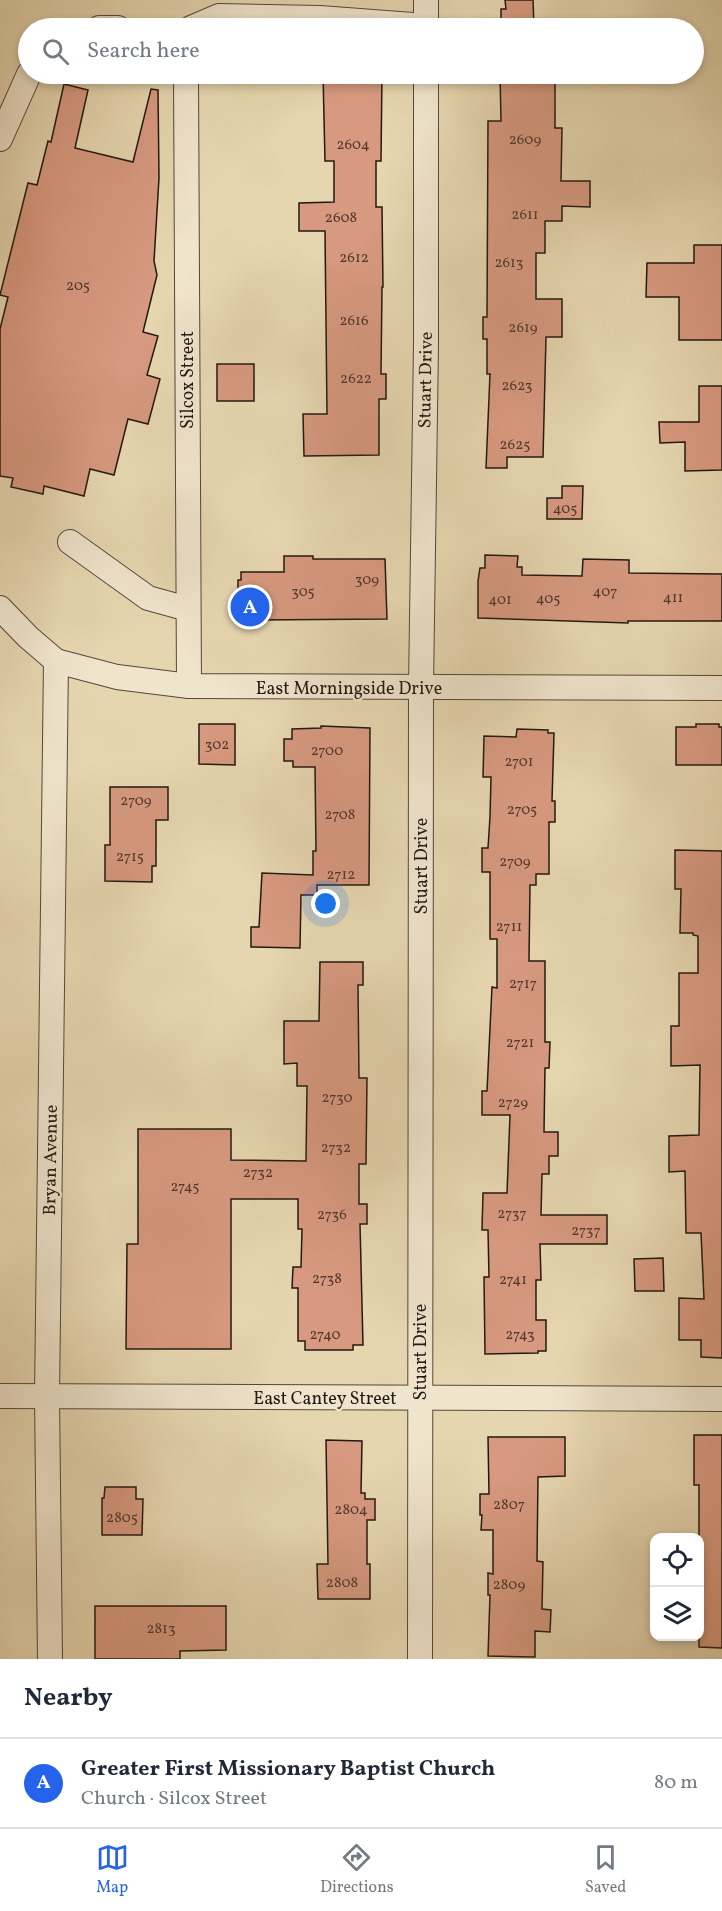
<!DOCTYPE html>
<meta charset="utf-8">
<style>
:root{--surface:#fff;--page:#f6f6f7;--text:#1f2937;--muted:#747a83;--line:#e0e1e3;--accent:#2563eb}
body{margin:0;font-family:Vollkorn,serif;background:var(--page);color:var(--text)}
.controls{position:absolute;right:18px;bottom:18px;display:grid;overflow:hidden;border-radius:12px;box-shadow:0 3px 9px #0003}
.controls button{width:54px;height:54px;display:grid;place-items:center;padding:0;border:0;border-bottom:2px solid var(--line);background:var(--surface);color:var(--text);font:30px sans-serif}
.you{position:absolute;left:326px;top:904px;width:21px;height:21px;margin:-15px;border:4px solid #fff;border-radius:50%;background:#1a73e8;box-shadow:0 0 0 9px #1a73e833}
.badge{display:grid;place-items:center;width:39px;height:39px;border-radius:50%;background:var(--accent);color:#fff;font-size:20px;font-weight:700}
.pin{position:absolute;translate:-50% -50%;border:3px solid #fff;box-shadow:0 2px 6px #0006}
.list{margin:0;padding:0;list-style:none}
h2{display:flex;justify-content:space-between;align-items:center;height:78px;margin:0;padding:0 24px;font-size:26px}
h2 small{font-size:20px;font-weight:400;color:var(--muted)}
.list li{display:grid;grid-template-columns:39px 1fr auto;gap:18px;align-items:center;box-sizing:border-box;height:90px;padding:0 24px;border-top:2px solid var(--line)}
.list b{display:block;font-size:22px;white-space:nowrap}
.list p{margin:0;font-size:20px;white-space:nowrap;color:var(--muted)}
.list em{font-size:20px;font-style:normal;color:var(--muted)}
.icon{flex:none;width:33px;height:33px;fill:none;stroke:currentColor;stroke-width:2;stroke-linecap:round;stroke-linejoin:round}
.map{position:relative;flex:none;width:722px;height:1659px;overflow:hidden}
.search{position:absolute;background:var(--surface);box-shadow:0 3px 9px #0003;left:18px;right:18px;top:18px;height:66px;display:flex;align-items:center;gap:15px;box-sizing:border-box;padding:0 21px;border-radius:33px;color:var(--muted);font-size:22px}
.sheet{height:168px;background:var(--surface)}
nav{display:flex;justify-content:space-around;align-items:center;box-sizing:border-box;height:84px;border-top:2px solid var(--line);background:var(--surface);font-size:16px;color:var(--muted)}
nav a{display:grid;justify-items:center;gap:3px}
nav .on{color:var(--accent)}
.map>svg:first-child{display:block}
.building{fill:#d7997f;stroke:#231912;stroke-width:1.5}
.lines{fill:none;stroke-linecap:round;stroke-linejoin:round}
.minor-casing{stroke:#54483a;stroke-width:26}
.minor{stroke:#efe4cc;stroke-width:24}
.labels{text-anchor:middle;stroke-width:4.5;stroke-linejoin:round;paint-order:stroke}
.number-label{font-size:15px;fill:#50392d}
.street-label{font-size:18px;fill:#231912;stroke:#efe4cc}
</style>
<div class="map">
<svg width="722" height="1659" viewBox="0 0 722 1659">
<rect width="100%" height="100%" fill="#e6d6b0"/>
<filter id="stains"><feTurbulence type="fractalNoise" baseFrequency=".00333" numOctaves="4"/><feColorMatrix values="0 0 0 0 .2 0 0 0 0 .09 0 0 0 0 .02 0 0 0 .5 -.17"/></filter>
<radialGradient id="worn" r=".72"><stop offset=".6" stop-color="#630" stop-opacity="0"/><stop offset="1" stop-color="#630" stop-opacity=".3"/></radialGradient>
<!-- building -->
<g class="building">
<polygon points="505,0 533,0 534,28 501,28 501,9 506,9"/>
<polygon points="323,74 382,74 381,161 376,161 376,207 382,207 383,287 382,287 381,374 386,374 386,399 379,399 379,455 304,456 303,414 327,414 325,231 299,231 299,203 334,202 334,161 325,161"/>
<polygon points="500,74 555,74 555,128 562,128 561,181 590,181 590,207 562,206 562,221 545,221 545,253 536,253 536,299 562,299 562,337 546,337 543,457 507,457 507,468 486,468 490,374 487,374 487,339 483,339 483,317 487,317 488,121 501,121"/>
<polygon points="64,84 88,90 75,148 133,162 151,89 158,90 159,178 154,261 157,275 143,332 158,336 147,375 160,379 148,424 128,419 114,475 90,469 84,496 44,486 43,494 11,487 13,478 0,476 0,329 8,297 0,295 28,183 37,185 48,141 51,142"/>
<polygon points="694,245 722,245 722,340 679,340 679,297 646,297 647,263 694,263"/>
<rect x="217" y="364" width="37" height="37"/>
<polygon points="699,386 722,386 722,470 685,471 685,442 660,443 659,422 699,422"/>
<polygon points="562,486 583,486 582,519 547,519 547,498 562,498"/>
<polygon points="485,555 518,556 517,567 522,567 522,575 582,576 583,559 629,560 629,573 722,574 722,621 628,621 628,623 478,618 478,581 480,568 485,568"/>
<polygon points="284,556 313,556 313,559 385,559 387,619 238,620 238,580 241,580 241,572 284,572"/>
<polygon points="199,724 235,724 235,765 199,764"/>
<polygon points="696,724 719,724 719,727 722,727 722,765 676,765 676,727 696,727"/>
<polygon points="321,726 370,728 369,885 317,885 317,895 301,895 300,948 251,947 251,927 259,927 262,873 313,875 313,851 316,851 315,767 293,767 293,761 284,761 284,739 292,739 292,729 321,728"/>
<polygon points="517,729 548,730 548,733 554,733 552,801 555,801 555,822 549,822 549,874 536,874 536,885 530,885 529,961 545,961 545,1042 550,1042 549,1068 545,1068 544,1132 558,1132 558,1156 549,1156 549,1174 542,1174 541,1215 607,1215 607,1244 540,1244 541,1280 536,1280 536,1320 546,1320 546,1351 538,1351 538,1353 485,1354 484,1277 489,1277 488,1230 482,1230 483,1193 507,1193 510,1115 482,1115 482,1091 487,1091 492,987 497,988 497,939 490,939 490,872 482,872 482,848 488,848 490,817 491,777 483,777 484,736 516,737"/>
<polygon points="110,787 168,787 168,820 156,820 156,866 152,866 152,882 105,881 105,845 110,845"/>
<polygon points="675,850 722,851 722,1358 701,1357 701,1340 679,1340 679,1298 704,1299 701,1233 686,1233 685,1171 669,1172 669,1136 699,1135 700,1065 671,1066 671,1026 679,1026 679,973 698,973 698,936 693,935 693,933 680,933 681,889 675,889"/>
<polygon points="320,962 363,962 363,985 358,985 359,1078 367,1078 366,1164 359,1164 359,1204 367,1204 367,1224 360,1224 363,1345 353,1345 353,1350 305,1350 305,1341 298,1341 298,1288 292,1288 293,1267 301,1267 302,1229 298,1229 298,1199 231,1199 231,1349 126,1349 127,1244 138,1244 138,1129 231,1129 231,1160 306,1161 307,1086 297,1086 297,1063 284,1064 284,1021 319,1021"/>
<polygon points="663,1258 664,1291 635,1291 634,1259"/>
<polygon points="694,1435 722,1435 722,1648 699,1647 699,1485 694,1485"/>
<polygon points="488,1437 565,1437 565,1476 538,1477 537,1561 543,1562 542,1609 551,1610 550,1632 535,1631 535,1657 488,1656 490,1595 488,1595 488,1573 493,1574 493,1530 481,1530 482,1515 480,1515 480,1494 489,1494"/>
<polygon points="326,1440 362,1441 361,1493 365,1493 365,1499 375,1499 375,1520 367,1520 367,1564 370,1564 370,1599 318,1599 317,1564 328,1564"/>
<polygon points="105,1487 136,1487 136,1499 143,1499 142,1535 102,1535 102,1498 104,1498"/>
<polygon points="95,1606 226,1606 226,1650 180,1651 180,1659 95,1659"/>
</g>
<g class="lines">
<!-- minor casing -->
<g class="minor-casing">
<g id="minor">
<polyline points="99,28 118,28"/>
<polyline points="191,28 219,16 320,18 426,26"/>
<polyline points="426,28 426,0"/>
<polyline points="186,74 189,686"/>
<polyline points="0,139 29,74"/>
<polyline points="70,542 148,598 188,609"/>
<polyline points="0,608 28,637 56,661 117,677 189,686 722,688"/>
<polyline points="0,1396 722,1399"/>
<polyline points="50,1659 47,1397 56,661"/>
<polyline points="420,1659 421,688 426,344 426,74"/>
</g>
</g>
<!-- minor -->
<use href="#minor" class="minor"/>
</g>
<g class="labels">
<!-- number labels -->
<g class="number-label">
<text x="525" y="144">2609</text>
<text x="353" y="149">2604</text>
<text x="525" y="219">2611</text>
<text x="341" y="222">2608</text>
<text x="354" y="262">2612</text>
<text x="509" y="267">2613</text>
<text x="78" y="290">205</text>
<text x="354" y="325">2616</text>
<text x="523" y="332">2619</text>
<text x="356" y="383">2622</text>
<text x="517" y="390">2623</text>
<text x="515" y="449">2625</text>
<text x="565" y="513">405</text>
<text x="367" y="584">309</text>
<text x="303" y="596">305</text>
<text x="605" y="596">407</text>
<text x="673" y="602">411</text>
<text x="548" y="603">405</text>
<text x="500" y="604">401</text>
<text x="217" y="749">302</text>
<text x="327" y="755">2700</text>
<text x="519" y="766">2701</text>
<text x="136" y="805">2709</text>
<text x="522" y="814">2705</text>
<text x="340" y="819">2708</text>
<text x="130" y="861">2715</text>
<text x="515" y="866">2709</text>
<text x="341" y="879">2712</text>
<text x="509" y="931">2711</text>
<text x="523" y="988">2717</text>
<text x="520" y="1047">2721</text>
<text x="337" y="1102">2730</text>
<text x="513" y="1107">2729</text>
<text x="336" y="1152">2732</text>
<text x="258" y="1177">2732</text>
<text x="185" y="1191">2745</text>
<text x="512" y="1218">2737</text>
<text x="332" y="1219">2736</text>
<text x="586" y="1235">2737</text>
<text x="327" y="1283">2738</text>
<text x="513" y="1284">2741</text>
<text x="325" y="1339">2740</text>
<text x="520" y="1339">2743</text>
<text x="509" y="1509">2807</text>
<text x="351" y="1514">2804</text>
<text x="122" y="1522">2805</text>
<text x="342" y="1587">2808</text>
<text x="509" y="1589">2809</text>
<text x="161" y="1633">2813</text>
</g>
<!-- street labels -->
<g class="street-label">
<text transform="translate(187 380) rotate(-90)" y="6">Silcox Street</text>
<text transform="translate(425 380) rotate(-89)" y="6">Stuart Drive</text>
<text x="349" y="694">East Morningside Drive</text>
<text transform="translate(421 866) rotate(-90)" y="6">Stuart Drive</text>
<text transform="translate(50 1160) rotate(-89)" y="6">Bryan Avenue</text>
<text transform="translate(420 1352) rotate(-90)" y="6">Stuart Drive</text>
<text x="325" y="1404">East Cantey Street</text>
</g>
</g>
<rect width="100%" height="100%" filter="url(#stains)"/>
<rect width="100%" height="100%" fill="url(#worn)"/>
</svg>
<div class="controls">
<button><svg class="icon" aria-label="locate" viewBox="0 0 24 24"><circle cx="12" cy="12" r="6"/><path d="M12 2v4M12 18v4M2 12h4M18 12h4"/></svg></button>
<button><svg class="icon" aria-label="layers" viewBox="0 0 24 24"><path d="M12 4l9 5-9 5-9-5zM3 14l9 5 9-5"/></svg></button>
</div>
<div class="you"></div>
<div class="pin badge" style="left:250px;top:607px">A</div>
<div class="search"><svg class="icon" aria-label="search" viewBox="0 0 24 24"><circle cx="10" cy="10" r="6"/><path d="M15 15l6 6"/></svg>Search here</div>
</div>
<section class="sheet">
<h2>Nearby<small></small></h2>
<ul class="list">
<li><span class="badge">A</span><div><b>Greater First Missionary Baptist Church</b><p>Church · Silcox Street</p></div><em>80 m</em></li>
</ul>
</section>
<nav>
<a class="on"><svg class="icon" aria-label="map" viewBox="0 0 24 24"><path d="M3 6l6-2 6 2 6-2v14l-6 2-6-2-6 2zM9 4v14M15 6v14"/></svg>Map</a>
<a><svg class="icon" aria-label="directions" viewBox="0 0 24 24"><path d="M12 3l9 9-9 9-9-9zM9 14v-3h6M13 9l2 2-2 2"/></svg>Directions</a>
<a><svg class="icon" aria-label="saved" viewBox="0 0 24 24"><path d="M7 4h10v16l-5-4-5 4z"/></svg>Saved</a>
</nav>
